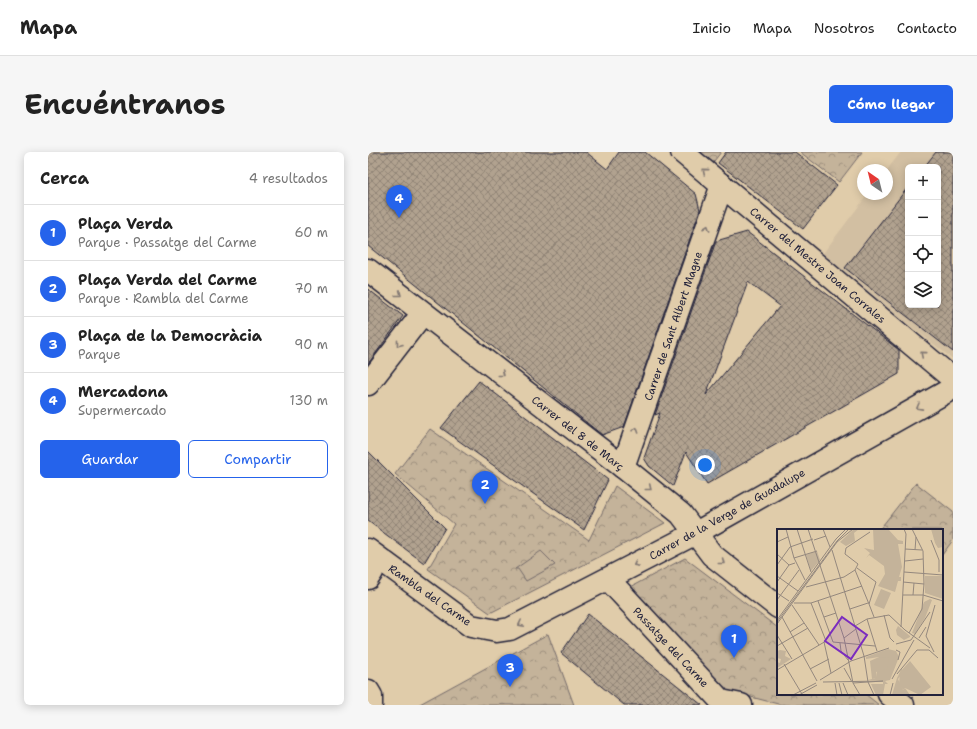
<!DOCTYPE html>
<html lang="es">
<meta charset="utf-8">
<style>
:root{--surface:#fff;--page:#f6f6f6;--text:#222;--muted:#767676;--line:#e0e0e0;--accent:#2563eb}
body{margin:0;font-family:"Shantell Sans",sans-serif;background:var(--page);color:var(--text)}
.controls{position:absolute;right:12px;top:12px;display:grid;overflow:hidden;border-radius:6px;box-shadow:0 2px 10px #0003}
.controls button{width:36px;height:36px;display:grid;place-items:center;padding:0;border:0;border-bottom:1px solid var(--line);background:var(--surface);color:var(--text);font:20px sans-serif}
.compass{position:absolute;left:489px;top:12px;width:36px;height:36px;border-radius:50%;background:var(--surface);box-shadow:0 2px 10px #0003;rotate:325deg}
.you{position:absolute;left:337px;top:313px;width:14px;height:14px;margin:-10px;border:3px solid #fff;border-radius:50%;background:#1a73e8;box-shadow:0 0 0 6px #1a73e833}
.badge{display:grid;place-items:center;width:26px;height:26px;border-radius:50%;background:var(--accent);color:#fff;font-size:13px;font-weight:700}
.pin{position:absolute;translate:-50% -33px;filter:drop-shadow(0 1px 2px #0008)}
.pin::after{content:'';position:absolute;top:21px;width:14px;height:12px;background:inherit;clip-path:polygon(0 0,100% 0,50% 100%)}
.list{margin:0;padding:0;list-style:none}
h2{display:flex;justify-content:space-between;align-items:center;height:52px;margin:0;padding:0 16px;font-size:17px}
h2 small{font-size:13px;font-weight:400;color:var(--muted)}
.list li{display:grid;grid-template-columns:26px 1fr auto;gap:12px;align-items:center;box-sizing:border-box;height:56px;padding:0 16px;border-top:1px solid var(--line)}
.list b{display:block;font-size:15px;white-space:nowrap}
.list p{margin:0;font-size:13px;white-space:nowrap;color:var(--muted)}
.list em{font-size:13px;font-style:normal;color:var(--muted)}
.actions{display:flex;gap:8px;padding:12px 16px}
.actions a{flex:1;padding:9px 0;border:1px solid var(--accent);border-radius:6px;text-align:center;font-size:14px;color:var(--accent)}
.actions .main{background:var(--accent);color:#fff}
.icon{flex:none;width:22px;height:22px;fill:none;stroke:currentColor;stroke-width:2;stroke-linecap:round;stroke-linejoin:round}
.map{position:relative;flex:none;width:585px;height:553px;overflow:hidden;border-radius:6px}
header{display:flex;align-items:center;gap:24px;box-sizing:border-box;height:56px;padding:0 20px;background:var(--surface);border-bottom:1px solid var(--line)}
header strong{font-size:19px}
nav{display:flex;gap:22px;margin-inline-start:auto;font-size:14px}
.intro{display:flex;align-items:center;justify-content:space-between;box-sizing:border-box;height:96px;padding:0 24px}
h1{margin:0;font-size:28px}
.button{padding:10px 18px;border-radius:6px;background:var(--accent);color:#fff;font-size:14px;font-weight:700}
main{display:flex;gap:24px;padding:0 24px}
aside{flex:1;background:var(--surface);border-radius:6px;box-shadow:0 2px 10px #0003}
.map>svg:first-child{display:block}
.built{fill:#d2bfa2;fill-rule:evenodd}
.park{fill:url(#park-crowns);stroke:#736a6a}
.pitch{fill:#c4b39a;stroke:#736a6a}
.building{fill:url(#building-cross-hatch);stroke:#22223b;fill-rule:evenodd}
.lines{fill:none;stroke-linecap:round;stroke-linejoin:round}
.minor-casing{stroke:#22223b;stroke-width:25}
.minor{stroke:#e0ccaa;stroke-width:22}
.oneway{stroke:#817772}
.labels{text-anchor:middle;stroke-width:3;stroke-linejoin:round;paint-order:stroke}
.street-label{font-size:11px;fill:#22223b;stroke:#e0ccaa}
.inset-road{fill:none;stroke:#94887e;stroke-width:1}
.view{fill:#7b2cbf;fill-opacity:0.15;stroke:#7b2cbf;stroke-width:2}
.inset-edge{fill:none;stroke:#22223b;stroke-width:2}
</style>
<header>
<strong>Mapa</strong>
<nav><a>Inicio</a><a>Mapa</a><a>Nosotros</a><a>Contacto</a></nav>
</header>
<div class="intro"><h1>Encuéntranos</h1><a class="button">Cómo llegar</a></div>
<main>
<aside>
<h2>Cerca<small>4 resultados</small></h2>
<ul class="list">
<li><span class="badge">1</span><div><b>Plaça Verda</b><p>Parque · Passatge del Carme</p></div><em>60 m</em></li>
<li><span class="badge">2</span><div><b>Plaça Verda del Carme</b><p>Parque · Rambla del Carme</p></div><em>70 m</em></li>
<li><span class="badge">3</span><div><b>Plaça de la Democràcia</b><p>Parque</p></div><em>90 m</em></li>
<li><span class="badge">4</span><div><b>Mercadona</b><p>Supermercado</p></div><em>130 m</em></li>
</ul>
<div class="actions"><a class="main">Guardar</a><a>Compartir</a></div>
</aside>
<div class="map">
<svg width="585" height="553" viewBox="0 0 585 553">
<defs>
<pattern id="park-crowns" width="20" height="18" patternUnits="userSpaceOnUse"><rect width="20" height="18" fill="#c4b39a"/><path d="M2 6a3 3 0 1 1 6 0M12 15a3 3 0 1 1 6 0" fill="none" stroke="#9f917f"/></pattern>
<pattern id="building-cross-hatch" width="8" height="8" patternUnits="userSpaceOnUse"><rect width="8" height="8" fill="#b1a28f"/><path d="M0 0l8 8M0 8l8-8" fill="none" stroke="#908476"/></pattern>
</defs>
<rect width="100%" height="100%" fill="#e0ccaa"/>
<filter id="ink" filterUnits="userSpaceOnUse"><feTurbulence type="fractalNoise" baseFrequency=".025" numOctaves="2"/><feDisplacementMap in="SourceGraphic" scale="8" xChannelSelector="R" yChannelSelector="G"/><feConvolveMatrix kernelMatrix="1 2 1 2 8 2 1 2 1" color-interpolation-filters="sRGB"/></filter>
<g filter="url(#ink)">
<!-- built -->
<path class="built" d="M533 0H585V207L453 104 500 42H519V18ZM540 15H570V153H540Z"/>
<!-- park -->
<g class="park">
<polygon points="326,0 353,0 343,13"/>
<polygon points="432,0 494,0 471,30"/>
<polygon points="62,277 221,388 247,334 297,371 122,461 60,417 86,372 27,322"/>
<polygon points="548,331 585,360 585,388 574,403 574,378 511,378"/>
<polygon points="317,406 410,476 410,542 497,542 511,553 414,553 352,537 257,438"/>
<polygon points="180,482 206,553 50,553"/>
</g>
<!-- pitch -->
<polygon class="pitch" points="173,399 187,413 158,429 150,417 147,417"/>
<!-- building -->
<g class="building">
<polygon points="0,0 218,0 239,17 251,0 277,0 328,42 332,58 256,275 234,283 0,94"/>
<polygon points="358,0 427,0 469,33 435,77 350,11"/>
<polygon points="568,0 585,0 585,200 477,116 540,35 540,153 570,153 570,15 556,15"/>
<path d="M379 80 531 198V222L339 332 318 300 305 334 281 314 276 306 292 261 287 263 348 89ZM380 130 412 154 338 243Z"/>
<polygon points="0,137 35,164 0,212"/>
<polygon points="111,229 240,328 216,378 73,276"/>
<polygon points="0,299 77,376 56,411 0,369"/>
<polygon points="220,462 334,553 256,553 193,501"/>
</g>
<g class="lines">
<!-- minor casing -->
<g class="minor-casing">
<g id="minor">
<polyline points="314,0 585,227"/>
<polyline points="0,118 255,315 313,362 344,403 410,455"/>
<polyline points="0,232 55,161"/>
<polyline points="255,315 354,33"/>
<polyline points="0,398 103,474 129,479 142,477 328,381 585,236"/>
<polyline points="0,426 4,420"/>
<polyline points="240,427 353,549 373,553"/>
<polyline points="0,539 3,544 3,553"/>
<polyline points="521,542 535,553"/>
</g>
</g>
<!-- minor -->
<use href="#minor" class="minor"/>
</g>
<!-- one-way arrows -->
<defs><path id="oneway-chevron" d="M-2-3.5L2.5 0L-2 3.5" fill="none" stroke-width="1.6" stroke-linecap="round" stroke-linejoin="round"/></defs>
<g class="oneway">
<use href="#oneway-chevron" transform="translate(337 19) rotate(-140)"/>
<use href="#oneway-chevron" transform="translate(339 76) rotate(-71)"/>
<use href="#oneway-chevron" transform="translate(31 142) rotate(38)"/>
<use href="#oneway-chevron" transform="translate(31 192) rotate(128)"/>
<use href="#oneway-chevron" transform="translate(555 202) rotate(-140)"/>
<use href="#oneway-chevron" transform="translate(134 222) rotate(38)"/>
<use href="#oneway-chevron" transform="translate(551 255) rotate(151)"/>
<use href="#oneway-chevron" transform="translate(268 278) rotate(-71)"/>
<use href="#oneway-chevron" transform="translate(281 336) rotate(39)"/>
<use href="#oneway-chevron" transform="translate(354 410) rotate(38)"/>
<use href="#oneway-chevron" transform="translate(268 412) rotate(153)"/>
<use href="#oneway-chevron" transform="translate(153 472) rotate(153)"/>
</g>
</g>
<g class="labels">
<!-- street labels -->
<g class="street-label">
<text transform="translate(450 113) rotate(40)" y="4">Carrer del Mestre Joan Corrales</text>
<text transform="translate(305 174) rotate(-71)" y="4">Carrer de Sant Albert Magne</text>
<text transform="translate(210 281) rotate(38)" y="4">Carrer del 8 de Març</text>
<text transform="translate(359 362) rotate(-29)" y="4">Carrer de la Verge de Guadalupe</text>
<text transform="translate(62 443) rotate(35)" y="4">Rambla del Carme</text>
<text transform="translate(303 495) rotate(47)" y="4">Passatge del Carme</text>
</g>
</g>
<!-- overview -->
<g transform="translate(409 377)">
<rect width="166" height="166" fill="#e0ccaa"/>
<path d="M154 0H166V18L161 19 158 14ZM111 120 119 122 122 128 113 151 108 152 111 155H106V151H91L99 149 102 128 89 130V128ZM125 139V145L121 150 126 161 128 159 133 166H115L120 149Z" fill="#c4b39a"/>
<path d="M77 0H82L77 4 78 12 69 17 63 13ZM96 0H111L121 11 126 12V15H121L125 38 122 48H124V52H121L118 63 101 57 108 45 107 37 92 26 89 29 93 24 87 19 97 21ZM40 22 43 31 34 42 29 26ZM148 47H166V70L148 64ZM153 70 155 71 148 89 138 105 135 104 137 99 147 73ZM121 97 133 107V108L127 111 120 106 119 101ZM3 121 9 122 8 127 14 130 0 139V133L3 134 4 130 0 129V122ZM94 155H108L106 166H99Z" fill="#c4b39a"/>
<path d="M133 132 154 158 143 166 128 159 126 161 122 155 123 143Z" fill="#c4b39a"/>
<path d="M104 60 114 64 107 80 97 76ZM102 128 112 129 110 140 99 143 100 149 95 150 93 132Z" fill="#c4b39a"/>
<path class="inset-road" d="M9 0 17 29 28 51M20 0 34 43M31 0 67 109 76 154 83 166M46 0 53 18M37 11 49 7M154 11 162 31V43M0 13 11 8M69 19 93 3M128 20 145 21M55 21 87 127 91 153 97 166M138 21 139 8M0 25 12 36M17 29 40 22M128 32 146 30M0 36 13 18 36 10M80 39 99 53 92 75M78 41 92 75M127 43 166 46M0 47 21 62M0 53 12 36 18 34M126 53 147 55M29 58 67 48 78 41 81 35 68 25 69 19M0 64 12 72M126 66H146L166 72M136 66 137 54M0 71 22 41M41 72 56 113 98 117M17 74H34L85 57M92 75 97 88M15 76 42 116M73 80 91 74M107 86 113 109 117 113M5 88 40 152M47 88 59 84M90 90 100 122M0 91 59 10 69 0M0 93 60 12 72 0M0 95 60 13 76 0M78 97 90 90 112 86 128 101 153 119M124 98 129 5 127 0M13 103 27 94M132 104 145 80 147 55 146 22 135 0M0 106 15 130M67 109 79 100M142 109 149 98M47 113 54 144M63 114 64 122 71 131M119 115 134 111 153 83M0 117 31 99M119 121 123 123 121 131M157 123 149 107 158 76M7 135 25 165M67 139 75 153M33 140 52 130M0 141 49 112 34 74M120 145 140 121H152L161 129M115 150 137 111M43 151 74 132 112 119M46 153 106 152 76 154M58 154 60 166M62 154 65 166M66 154 71 166M16 166 39 154M22 166 40 156M113 166 116 154"/>
<path class="view" d="M65 88 90 106 74 130 48 112Z"/>
<rect width="166" height="166" class="inset-edge"/>
</g>
</svg>
<div class="controls">
<button>+</button>
<button>−</button>
<button><svg class="icon" aria-label="locate" viewBox="0 0 24 24"><circle cx="12" cy="12" r="6"/><path d="M12 2v4M12 18v4M2 12h4M18 12h4"/></svg></button>
<button><svg class="icon" aria-label="layers" viewBox="0 0 24 24"><path d="M12 4l9 5-9 5-9-5zM3 14l9 5 9-5"/></svg></button>
</div>
<svg class="compass" viewBox="-18 -18 36 36"><path d="M0-13l5 13h-10z" fill="#e53935"/><path d="M0 13l5-13h-10z" fill="#767676"/></svg>
<div class="you"></div>
<div class="pin badge" style="left:366px;top:506px">1</div>
<div class="pin badge" style="left:117px;top:352px">2</div>
<div class="pin badge" style="left:142px;top:535px">3</div>
<div class="pin badge" style="left:31px;top:66px">4</div>
</div>
</main>
